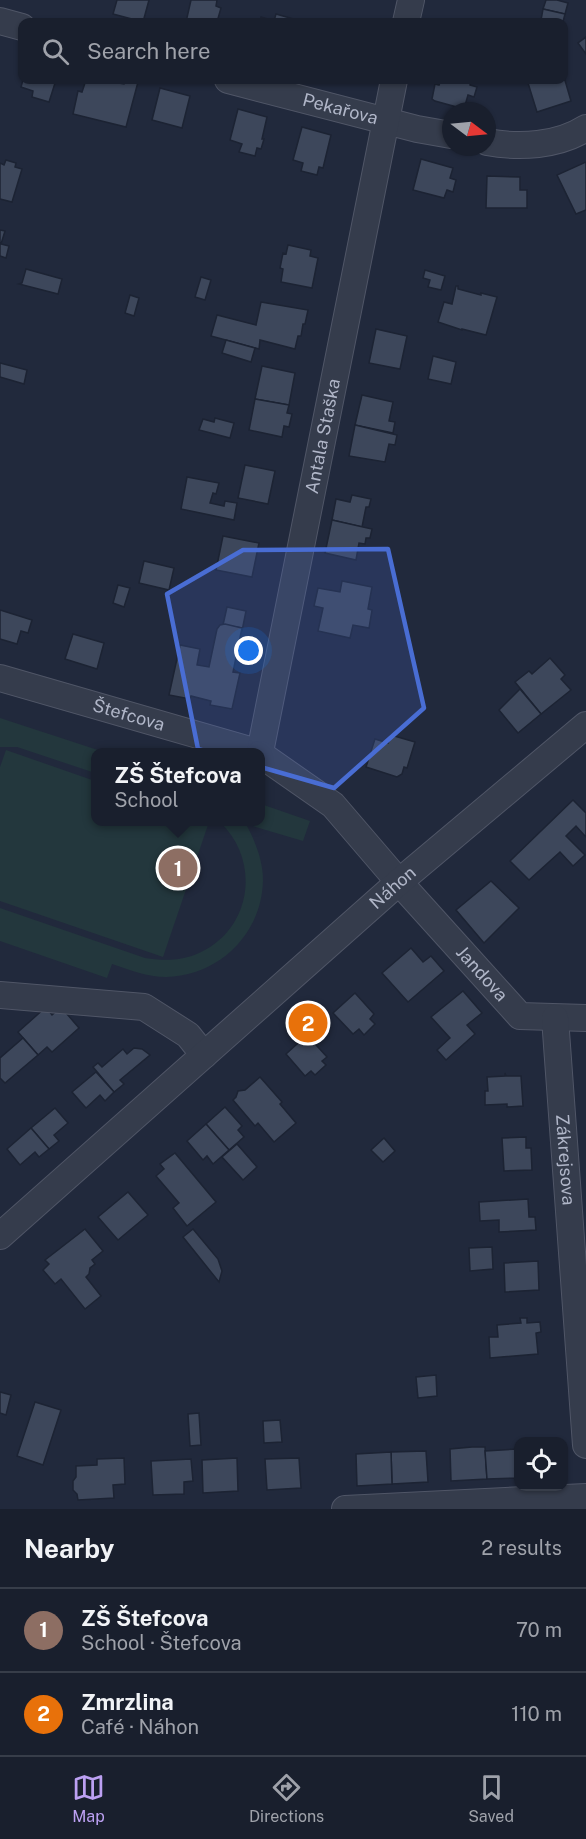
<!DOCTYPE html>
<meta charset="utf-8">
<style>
:root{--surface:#191f2d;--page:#262c39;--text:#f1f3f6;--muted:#9fa2aa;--line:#373d49;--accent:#bca0f2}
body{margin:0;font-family:"Public Sans",sans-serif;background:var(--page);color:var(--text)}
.controls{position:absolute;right:18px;bottom:18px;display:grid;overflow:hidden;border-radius:12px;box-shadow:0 2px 4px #0004}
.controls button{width:54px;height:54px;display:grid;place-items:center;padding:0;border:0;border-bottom:2px solid var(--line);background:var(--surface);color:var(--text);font:30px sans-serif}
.compass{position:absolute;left:442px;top:102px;width:54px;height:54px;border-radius:50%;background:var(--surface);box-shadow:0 2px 4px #0004;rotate:106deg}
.you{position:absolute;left:249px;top:651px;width:21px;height:21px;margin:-15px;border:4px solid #fff;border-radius:50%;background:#1a73e8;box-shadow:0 0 0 9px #1a73e833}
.badge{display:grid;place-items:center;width:39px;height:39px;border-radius:50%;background:var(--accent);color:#fff;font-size:20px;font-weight:700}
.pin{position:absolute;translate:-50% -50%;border:3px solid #fff;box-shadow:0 2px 6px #0006}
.popup{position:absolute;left:91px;top:748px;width:174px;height:78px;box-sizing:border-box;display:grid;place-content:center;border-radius:12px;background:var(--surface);filter:drop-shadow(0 2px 4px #0005);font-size:20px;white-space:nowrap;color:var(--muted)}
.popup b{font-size:22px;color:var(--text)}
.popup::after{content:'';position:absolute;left:50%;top:100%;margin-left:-12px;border:12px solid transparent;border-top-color:var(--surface)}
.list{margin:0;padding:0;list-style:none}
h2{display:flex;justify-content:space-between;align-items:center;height:78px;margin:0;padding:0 24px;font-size:26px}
h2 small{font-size:20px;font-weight:400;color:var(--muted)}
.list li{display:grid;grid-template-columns:39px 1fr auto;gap:18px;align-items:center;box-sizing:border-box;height:84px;padding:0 24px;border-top:2px solid var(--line)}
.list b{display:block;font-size:22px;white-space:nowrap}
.list p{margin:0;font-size:20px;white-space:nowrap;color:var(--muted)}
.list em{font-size:20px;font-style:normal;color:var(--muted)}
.icon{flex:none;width:33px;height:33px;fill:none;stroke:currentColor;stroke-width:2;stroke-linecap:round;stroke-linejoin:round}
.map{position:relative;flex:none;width:586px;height:1509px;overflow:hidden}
.search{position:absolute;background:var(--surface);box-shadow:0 2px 4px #0004;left:18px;right:18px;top:18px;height:66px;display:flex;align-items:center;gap:15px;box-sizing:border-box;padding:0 21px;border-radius:12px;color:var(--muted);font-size:22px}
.sheet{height:246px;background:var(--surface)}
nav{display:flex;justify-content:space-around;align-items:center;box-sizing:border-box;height:84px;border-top:2px solid var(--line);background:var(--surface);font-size:16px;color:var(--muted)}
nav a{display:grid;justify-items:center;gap:3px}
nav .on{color:var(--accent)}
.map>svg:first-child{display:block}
.green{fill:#23373d}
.building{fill:#3d475b;stroke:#1c2333;stroke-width:1.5}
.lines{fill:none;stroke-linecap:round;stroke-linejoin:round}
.minor-casing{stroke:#505667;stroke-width:28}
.minor{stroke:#353c4c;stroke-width:26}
.marked{fill:#496dd3;fill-opacity:0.2;stroke:#496dd3;stroke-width:4.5;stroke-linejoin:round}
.labels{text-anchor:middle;stroke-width:6;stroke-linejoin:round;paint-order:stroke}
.street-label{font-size:18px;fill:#b0b6c8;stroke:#1a2131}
</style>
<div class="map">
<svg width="586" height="1509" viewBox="0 0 586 1509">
<rect width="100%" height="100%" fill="#21293c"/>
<!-- green -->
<g class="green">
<polygon points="0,718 104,752 96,752 95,773 17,747 0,747"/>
<polygon points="6,750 95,781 96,822 209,822 163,957 0,901 0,767"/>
<path d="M261 804 310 821 303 841 246 824C255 841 263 860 263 880 262 934 219 976 166 977 147 977 130 970 112 964L107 978 0 941V908L145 958C163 961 182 961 199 953 252 929 261 861 220 822H260Z"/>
</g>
<!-- building -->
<g class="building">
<polygon points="117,0 149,0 143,22 113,14"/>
<polygon points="191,0 217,0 216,6 221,8 217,22 186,22"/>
<polygon points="546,0 557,0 568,3 565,14 543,9"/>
<polygon points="543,9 565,14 563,22 549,22 541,20"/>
<polygon points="276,14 297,20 296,22 260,22 261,17 274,21"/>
<polygon points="586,37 586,54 578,43"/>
<polygon points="564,77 571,101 537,112 528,83 540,80 564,80"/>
<polygon points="23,80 56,80 49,102 32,97 33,91 21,87"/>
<polygon points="86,80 119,80 118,83 124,84 125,80 138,82 126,127 73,114 78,91 82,92"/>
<polygon points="441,80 471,80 470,85 477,87 474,97 468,95 464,109 435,101 432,99 435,84 439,85"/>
<polygon points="160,88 190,96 182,128 152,120"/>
<polygon points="238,109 267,117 262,139 264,139 261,149 257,148 255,156 239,152 242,144 230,140"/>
<polygon points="302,127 331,135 323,168 319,167 317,175 301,171 303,163 293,160"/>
<polygon points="421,159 453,168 450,178 456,180 453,192 447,190 444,198 413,190"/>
<polygon points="6,160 16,163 15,167 22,169 12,202 0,199 0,163 4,165"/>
<polygon points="586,162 586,210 576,214 557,175"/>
<polygon points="487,176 520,177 520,190 527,190 527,208 486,208"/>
<polygon points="0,230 5,231 1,244 9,246 6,258 0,256"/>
<polygon points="288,245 311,250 310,256 318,258 312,288 281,282 283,269 280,268 283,253 286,254"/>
<polygon points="26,269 62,279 58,294 19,284 22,283"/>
<polygon points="425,270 445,276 441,290 428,287 430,280 423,278"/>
<polygon points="201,277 211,280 205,300 195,297"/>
<polygon points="456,286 458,286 458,289 481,295 481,293 497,297 486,335 462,329 462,330 438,322 444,302 452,304"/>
<polygon points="130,295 139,298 134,316 125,313"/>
<polygon points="261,302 308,310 305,324 303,324 301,336 298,336 295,349 260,340 259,349 211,336 217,315 256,325"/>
<polygon points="376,329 407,336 400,369 369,363"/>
<polygon points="226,340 255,348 251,362 222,353"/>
<polygon points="433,356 456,362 451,384 428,379"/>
<polygon points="0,363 27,370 24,384 0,377"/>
<polygon points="262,366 295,373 289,405 255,399"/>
<polygon points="362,395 393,402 389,421 395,422 393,433 355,425"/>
<polygon points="255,399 289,405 287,413 292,414 289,427 284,426 282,437 249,430"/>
<polygon points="215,418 234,423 230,438 199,430 203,419 214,422"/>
<polygon points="355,425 397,435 395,445 389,444 385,462 349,456"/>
<polygon points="245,465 275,471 268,504 238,498"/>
<polygon points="187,477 219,483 216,494 213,493 210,503 224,506 225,501 237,503 234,520 181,509"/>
<polygon points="352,495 371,499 369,507 366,507 362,527 332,520 336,499 350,502"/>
<polygon points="332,520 372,529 370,538 366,538 365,544 359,543 356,560 325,553"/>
<polygon points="223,536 259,543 252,577 216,570"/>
<polygon points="144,561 174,568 169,590 139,583"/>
<polygon points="342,581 372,587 368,609 372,610 369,628 353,625 350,638 318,631 323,608 314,606 318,588 340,592"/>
<polygon points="118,585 130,588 124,607 113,603"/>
<polygon points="227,607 246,611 242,631 242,628 223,625"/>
<polygon points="0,610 32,620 28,633 21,631 17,644 0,639"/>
<polygon points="225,624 242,628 233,672 240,673 232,709 210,705 211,701 191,696 190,699 169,695 180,645 200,649 197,665 209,667 217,629 220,625"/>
<polygon points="73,634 104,643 97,669 65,659"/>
<polygon points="550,658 565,675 561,679 571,690 541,714 515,682 529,671 532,674"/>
<polygon points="520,689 541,714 518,733 499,710"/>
<polygon points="391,735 415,742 407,768 404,767 402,774 397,777 366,767 375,739 388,743"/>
<polygon points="573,800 586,813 586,837 576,826 566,836 585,855 573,866 560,852 529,880 510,861"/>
<polygon points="491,881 519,908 484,943 456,910"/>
<polygon points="411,948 423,962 431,956 444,971 408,1002 382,973"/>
<polygon points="463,991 482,1013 467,1025 475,1034 446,1060 437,1050 450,1038 431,1017"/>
<polygon points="355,993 374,1014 370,1019 375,1024 364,1035 359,1029 353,1034 333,1013"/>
<polygon points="46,1007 52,1015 61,1007 79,1028 52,1052 47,1047 38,1055 18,1032"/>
<polygon points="310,1018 318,1027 310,1034 302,1025"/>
<polygon points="307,1035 327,1057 322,1061 326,1065 315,1075 311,1071 305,1076 286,1054"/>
<polygon points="23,1038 38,1055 5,1083 0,1078 0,1058"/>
<polygon points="134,1048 142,1049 150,1055 120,1080 124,1084 114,1092 93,1067 98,1063 102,1067 123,1049 127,1054"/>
<polygon points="96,1072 114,1092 105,1101 100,1095 86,1108 72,1092"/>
<polygon points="505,1073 506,1076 521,1076 523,1106 507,1107 507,1104 485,1105 485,1091 488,1091 487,1077 505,1076"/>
<polygon points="260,1077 282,1102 280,1104 296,1123 274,1142 258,1123 255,1126 233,1100 236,1097 238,1091 245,1090"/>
<polygon points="225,1107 242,1126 238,1130 244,1137 229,1150 206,1124"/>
<polygon points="55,1108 68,1123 54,1135 59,1141 49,1149 31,1128"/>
<polygon points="206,1124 229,1150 213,1164 207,1156 203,1160 187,1141"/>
<polygon points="31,1128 49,1149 39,1157 35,1152 20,1165 7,1149"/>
<polygon points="526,1137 526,1148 531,1148 532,1170 504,1171 502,1138"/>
<polygon points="384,1138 395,1151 383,1162 371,1150"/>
<polygon points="237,1144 257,1167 243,1180 222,1157"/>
<polygon points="175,1153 216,1202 187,1226 173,1208 179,1203 156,1176 164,1169 160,1164"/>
<polygon points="128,1192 148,1215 118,1240 98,1217"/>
<polygon points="528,1199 529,1217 535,1217 536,1230 499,1232 499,1220 480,1221 479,1202"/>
<polygon points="85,1229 103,1251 92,1260 95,1264 90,1268 89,1274 86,1277 101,1296 85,1309 61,1279 55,1284 43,1270 49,1264 45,1260"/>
<polygon points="193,1229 218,1259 222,1271 219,1282 183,1237"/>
<polygon points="492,1247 493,1269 470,1271 469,1248"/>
<polygon points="538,1261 539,1290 505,1292 504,1263"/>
<polygon points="520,1318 527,1318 527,1323 540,1322 541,1332 536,1333 538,1354 490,1358 489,1337 498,1337 497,1325 521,1323"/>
<polygon points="436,1375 437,1396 418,1398 416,1377"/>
<polygon points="0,1392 11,1395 6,1415 0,1413"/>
<polygon points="35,1402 61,1410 43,1465 17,1456"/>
<polygon points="199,1413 201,1445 190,1446 188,1414"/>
<polygon points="280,1420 282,1442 264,1443 263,1421"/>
<polygon points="472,1447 485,1447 487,1479 451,1481 450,1449"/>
<polygon points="518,1449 518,1478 487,1479 485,1451"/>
<polygon points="426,1451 428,1482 392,1484 391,1452"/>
<polygon points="391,1452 392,1484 357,1486 356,1454"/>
<polygon points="124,1458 125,1484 113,1485 114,1498 78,1500 77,1494 73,1490 73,1481 76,1477 76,1466 97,1465 97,1459"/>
<polygon points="237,1458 238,1491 203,1493 202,1460"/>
<polygon points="299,1458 301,1488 267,1490 265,1459"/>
<polygon points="191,1459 193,1481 184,1482 184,1494 153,1495 151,1461"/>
</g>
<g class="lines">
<!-- minor casing -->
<g class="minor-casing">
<g id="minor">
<polyline points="0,21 22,27"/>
<polyline points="406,22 411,0"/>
<path id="s1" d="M228 80 417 129 451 135"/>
<path d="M487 142C519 148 558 146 586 128"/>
<path id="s2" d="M0 678 257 752"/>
<path id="s3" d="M260 752 394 80"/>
<path id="s4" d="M260 754 333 805 399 882 520 1016 586 1018"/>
<polyline points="0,995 144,1007 188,1035 204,1055"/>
<path id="s5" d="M555 1018 586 1445"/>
<path id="s6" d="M0 1236 399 882 586 725"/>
<polyline points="345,1509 586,1497"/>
</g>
</g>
<!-- minor -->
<use href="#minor" class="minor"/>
</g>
<!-- marked area -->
<path class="marked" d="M388 549 424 708 334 788 198 749 167 594 243 550Z"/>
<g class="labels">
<!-- street labels -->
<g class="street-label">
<text dy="6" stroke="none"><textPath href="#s1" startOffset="116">Pekařova</textPath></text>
<text dy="6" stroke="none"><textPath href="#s3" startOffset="322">Antala Staška</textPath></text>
<text dy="6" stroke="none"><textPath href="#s2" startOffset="134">Štefcova</textPath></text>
<text dy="6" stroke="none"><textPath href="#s6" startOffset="525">Náhon</textPath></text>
<text dy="6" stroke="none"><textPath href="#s4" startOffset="314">Jandova</textPath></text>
<text dy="6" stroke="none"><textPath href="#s5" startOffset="142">Zákrejsova</textPath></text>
</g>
</g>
</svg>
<div class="controls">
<button><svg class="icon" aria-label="locate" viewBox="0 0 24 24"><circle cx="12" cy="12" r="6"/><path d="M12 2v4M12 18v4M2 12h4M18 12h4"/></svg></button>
</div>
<svg class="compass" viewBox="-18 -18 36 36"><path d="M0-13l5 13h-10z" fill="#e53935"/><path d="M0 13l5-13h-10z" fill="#9fa2aa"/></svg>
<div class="you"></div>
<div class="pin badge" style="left:178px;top:868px;background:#8d6e63">1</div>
<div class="popup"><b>ZŠ Štefcova</b>School</div>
<div class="pin badge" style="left:308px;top:1023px;background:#e8710a">2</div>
<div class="search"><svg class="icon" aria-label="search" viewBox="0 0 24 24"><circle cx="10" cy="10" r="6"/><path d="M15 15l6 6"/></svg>Search here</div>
</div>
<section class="sheet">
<h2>Nearby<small>2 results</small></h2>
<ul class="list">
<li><span class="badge" style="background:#8d6e63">1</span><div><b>ZŠ Štefcova</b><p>School · Štefcova</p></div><em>70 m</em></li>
<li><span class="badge" style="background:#e8710a">2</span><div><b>Zmrzlina</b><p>Café · Náhon</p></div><em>110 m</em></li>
</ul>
</section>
<nav>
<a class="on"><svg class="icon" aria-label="map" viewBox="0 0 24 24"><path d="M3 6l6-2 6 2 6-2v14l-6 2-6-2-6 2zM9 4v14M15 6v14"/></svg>Map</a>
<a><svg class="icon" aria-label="directions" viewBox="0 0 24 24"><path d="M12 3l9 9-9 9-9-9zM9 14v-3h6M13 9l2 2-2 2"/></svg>Directions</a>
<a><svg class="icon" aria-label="saved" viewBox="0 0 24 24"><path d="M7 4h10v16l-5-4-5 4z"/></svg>Saved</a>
</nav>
